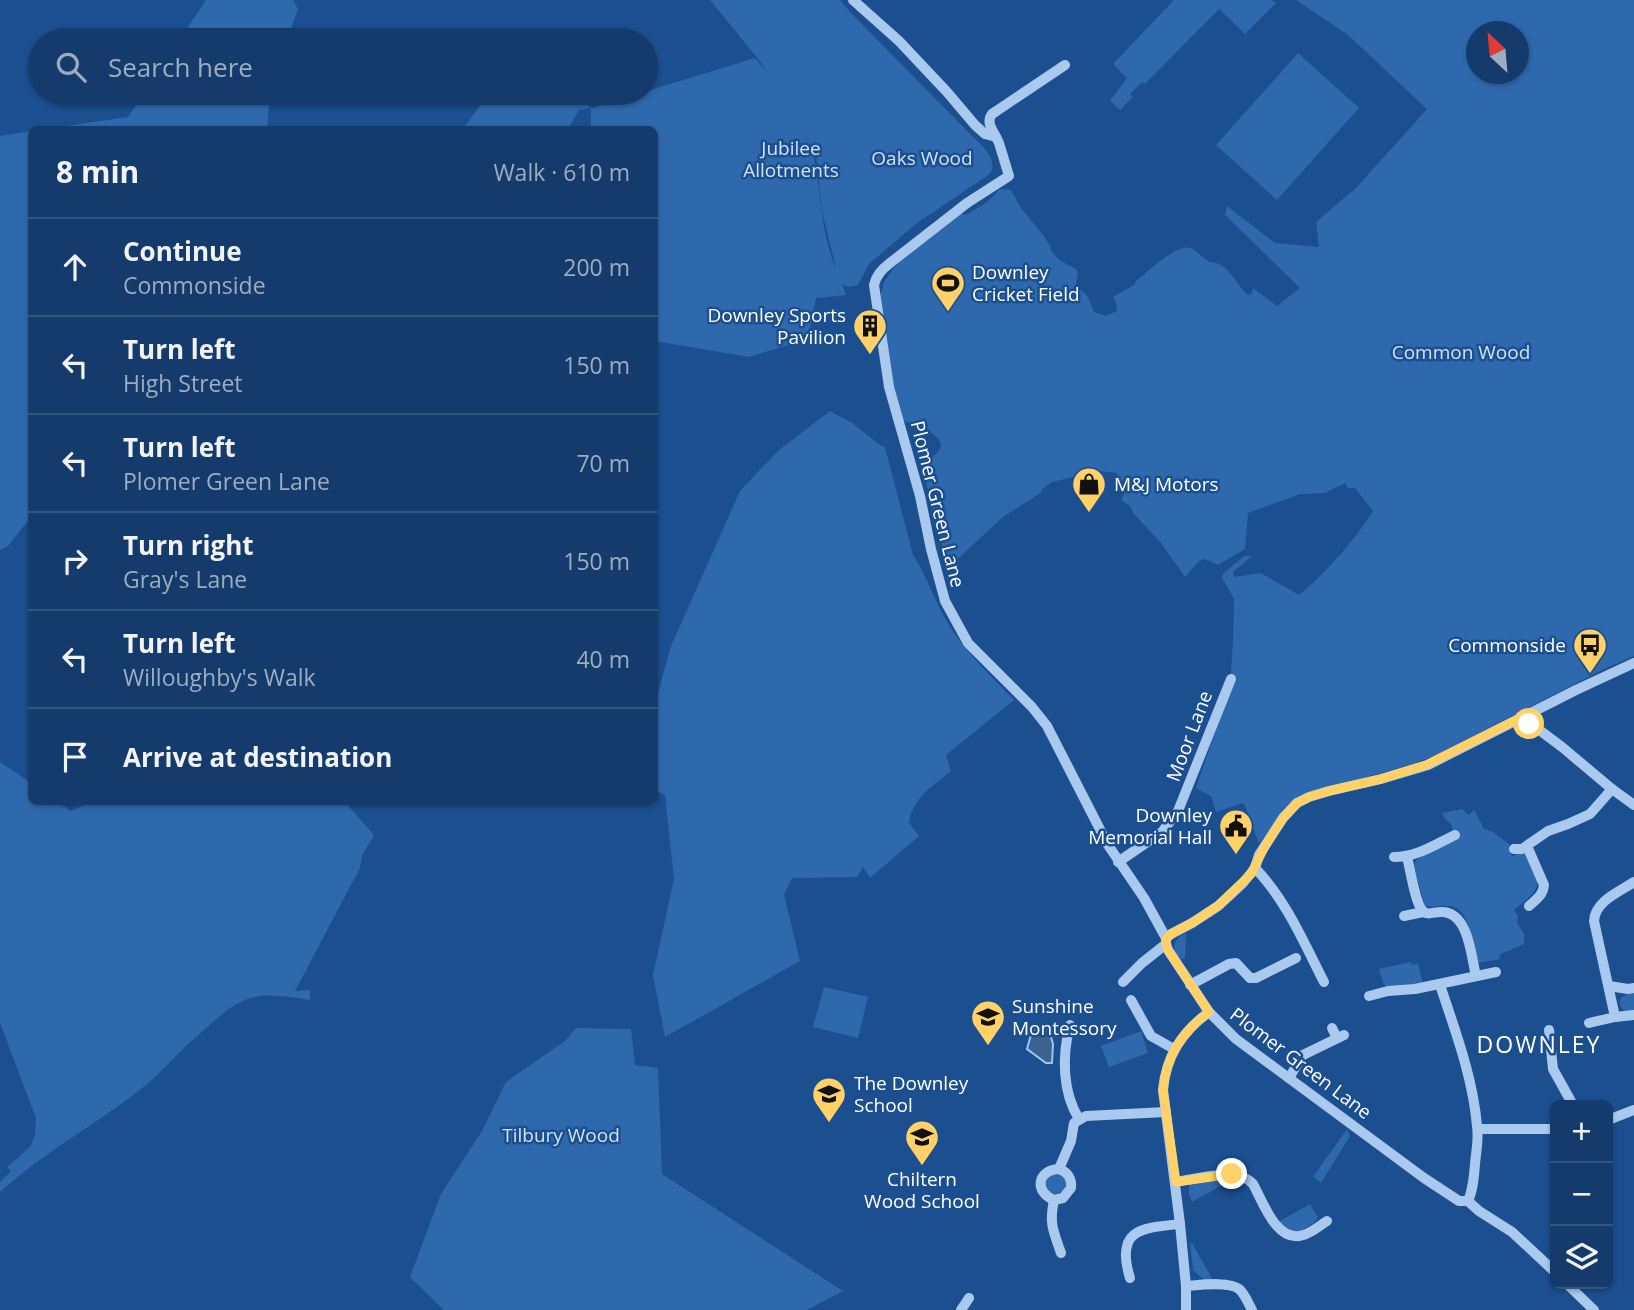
<!DOCTYPE html>
<meta charset="utf-8">
<style>
:root{--surface:#143b6b;--page:#1d4271;--text:#f1f3f6;--muted:#9dadc1;--line:#33557e}
body{margin:0;font-family:"Open Sans",sans-serif;background:var(--page);color:var(--text)}
.controls{position:absolute;right:21px;bottom:21px;display:grid;overflow:hidden;border-radius:10px;box-shadow:0 2px 5px #0004}
.controls button{width:63px;height:63px;display:grid;place-items:center;padding:0;border:0;border-bottom:2px solid var(--line);background:var(--surface);color:var(--text);font:35px sans-serif}
.compass{position:absolute;left:1466px;top:21px;width:63px;height:63px;border-radius:50%;background:var(--surface);box-shadow:0 2px 5px #0004;rotate:334deg}
.stop{position:absolute;width:21px;height:21px;margin:-16px;border:5px solid #ffd166;border-radius:50%;background:#fff}
.stop.end{background:#ffd166;border-color:#fff;box-shadow:0 2px 7px #0008}
.list{margin:0;padding:0;list-style:none}
h2{display:flex;justify-content:space-between;align-items:center;height:91px;margin:0;padding:0 28px;font-size:30px}
h2 small{font-size:23px;font-weight:400;color:var(--muted)}
.list li{display:grid;grid-template-columns:46px 1fr auto;gap:21px;align-items:center;box-sizing:border-box;height:98px;padding:0 28px;border-top:2px solid var(--line)}
.list b{display:block;font-size:26px;white-space:nowrap}
.list p{margin:0;font-size:23px;white-space:nowrap;color:var(--muted)}
.list em{font-size:23px;font-style:normal;color:var(--muted)}
.icon{flex:none;width:38px;height:38px;fill:none;stroke:currentColor;stroke-width:2;stroke-linecap:round;stroke-linejoin:round}
.map{position:relative;flex:none;width:1634px;height:1310px;overflow:hidden}
.search{position:absolute;background:var(--surface);box-shadow:0 2px 5px #0004;left:28px;top:28px;width:630px;height:77px;display:flex;align-items:center;gap:18px;box-sizing:border-box;padding:0 24px;border-radius:38px;color:var(--muted);font-size:26px}
.panel{position:absolute;background:var(--surface);box-shadow:0 2px 5px #0004;left:28px;top:126px;width:630px;height:679px;border-radius:10px}
.map>svg:first-child{display:block}
.green{fill:#2e69ad;fill-rule:evenodd}
.water{fill:#3c6290;stroke:#9cc4f0;stroke-width:2}
.lines{fill:none;stroke-linecap:round;stroke-linejoin:round}
.minor{stroke:#a9c9ee;stroke-width:10}
.route{stroke:#ffd166;stroke-width:9}
.labels{text-anchor:middle;stroke-width:5;stroke-linejoin:round;paint-order:stroke}
.park-label{font-size:19px;fill:#cfe3fa;stroke:#1b4f8f}
.poi-label{font-size:19px;fill:#fff;stroke:#1b4f8f;text-anchor:start}
.street-label{font-size:19px;fill:#fff;stroke:#1b4f8f}
.quarter-label{font-size:23px;letter-spacing:2px;fill:#fff;stroke:#1b4f8f}
</style>
<div class="map">
<svg width="1634" height="1310" viewBox="0 0 1634 1310">
<rect width="100%" height="100%" fill="#1b4f8f"/>
<!-- green -->
<g class="green">
<polygon points="206,0 293,0 298,9 287,40 179,40"/>
<path d="M710 0H840L851 13 984 148C990 157 996 163 990 174L917 223 869 264 858 285C851 287 847 288 842 284L846 295 816 298 811 325 805 340 749 357 655 341 654 130 591 129V108L579 110 568 129H463L489 93H571L592 108 755 58 768 74 759 60ZM791 111 816 155 822 211 836 268C820 233 822 192 813 155 810 140 798 125 791 111Z"/>
<polygon points="1174,0 1271,0 1276,3 1245,34 1219,9 1145,84 1142,82 1130,94 1133,97 1120,110 1110,101 1127,78 1113,64"/>
<path d="M1296 0H1634V656L1604 669 1434 756 1410 765 1315 791 1296 798 1284 809 1259 844 1245 806 1243 803 1216 812 1211 796 1196 788 1230 688 1233 640 1234 599 1222 578 1223 574 1244 556H1252L1233 572 1234 577 1261 573 1299 595C1325 574 1355 540 1373 511L1355 488H1348L1345 483 1325 493 1300 494 1248 513 1245 549 1218 565 1205 559 1199 561 1185 577 1161 543 1134 514 1130 506 1121 500 1127 488 1118 482 1117 473 1100 471 1052 482 1041 490 1042 492 1003 517 948 568 922 466C939 450 953 446 925 429V423L926 418 913 423 902 421 889 371 880 297 884 282 893 269 902 259 960 212 965 215C978 209 991 201 999 189L1011 190 1021 208 1046 239 1051 248 1050 249 1059 260 1076 269 1078 273 1076 284 1088 297 1094 312 1106 316 1117 311 1116 303 1113 297 1134 285 1137 280C1149 271 1176 244 1190 248 1198 251 1202 257 1209 262 1229 262 1234 283 1248 295L1252 293 1253 288 1277 306 1300 288 1225 215 1227 206 1275 243 1319 247 1316 222 1356 188 1427 109 1348 35ZM1476 32H1518V74H1476Z"/>
<polygon points="1298,53 1359,108 1277,200 1216,145"/>
<polygon points="144,93 270,93 267,129 45,129 128,117"/>
<polygon points="31,131 31,517 8,546 0,550 0,136"/>
<path d="M830 411 852 423 880 445 885 447 913 555C927 576 934 600 947 622 965 652 990 675 1014 700L946 755 951 771C933 786 912 798 909 823L919 836 870 878 863 867 857 877 792 878 784 895 800 961 665 1037 653 975 674 879 665 795 655 790V704L671 646 740 491 779 450Z"/>
<path d="M0 762 31 783 32 802H58L71 811 90 802H345L374 835 362 856 360 868 295 991 310 990V1000C289 997 268 992 247 999 234 1004 222 1014 212 1023 203 1031 193 1039 184 1048 171 1060 160 1074 146 1085 99 1123 45 1151 0 1192V1182L11 1171 7 1167 30 1147 35 1135 36 1118 0 1023Z"/>
<path d="M1462 809 1469 815 1474 810 1475 811 1484 829 1493 832 1509 844 1512 857 1520 852 1524 853C1544 887 1542 887 1514 910L1518 916 1517 923 1524 934V944L1499 955 1500 959 1477 963C1474 949 1470 912 1454 907 1444 904 1434 908 1425 906L1414 868C1414 862 1416 859 1422 857V855L1453 833 1452 825 1444 818 1442 813Z"/>
<path d="M1186 933 1185 958 1181 959C1170 950 1173 939 1186 933Z"/>
<path d="M1411 962 1412 965 1418 964 1423 983C1410 986 1397 989 1384 985L1379 969Z"/>
<polygon points="824,987 868,997 858,1038 813,1027"/>
<path d="M1634 992V1012H1625C1614 1000 1622 995 1634 992Z"/>
<polygon points="576,1028 631,1029 635,1065 658,1068 662,1174 843,1291 807,1310 444,1310 410,1277 441,1194 482,1131 506,1082 565,1041"/>
<polygon points="1141,1031 1148,1053 1109,1067 1101,1046"/>
<polygon points="1347,1129 1350,1136 1321,1183 1313,1177"/>
<circle cx="1055" cy="1183" r="11"/>
<polygon points="1227,1177 1229,1181 1192,1202 1189,1194 1189,1183"/>
<path d="M1310 1204 1318 1217C1315 1223 1311 1225 1305 1228 1293 1235 1287 1230 1278 1222Z"/>
<polygon points="1192,1243 1213,1280 1204,1280 1193,1270 1190,1244"/>
</g>
<!-- water -->
<polygon class="water" points="1035,1026 1049,1030 1053,1044 1052,1063 1046,1063 1027,1049 1030,1038"/>
<g class="lines">
<!-- minor -->
<g class="minor">
<path d="M853 0 899 41 947 92 975 125 985 134 996 137 999 143 1009 176 967 203 890 263C882 269 876 275 874 285L889 387 920 496 931 549 945 601 968 643 1032 707 1047 726 1108 845 1144 898 1166 938V944L1168 950 1209 1012 1236 1039 1424 1178 1459 1201H1468L1479 1211 1512 1232 1555 1272"/>
<path d="M996 137C992 129 986 122 992 114L1065 65"/>
<polyline points="1522,717 1562,747 1612,789 1634,805"/>
<path d="M1527 846 1544 885C1543 895 1537 899 1529 906"/>
<polyline points="1514,849 1522,849 1548,831 1568,824 1590,814 1612,789"/>
<path d="M1394 857C1417 857 1434 845 1455 835"/>
<path d="M1407 857C1410 868 1415 902 1422 910 1427 917 1435 911 1443 912 1469 914 1471 956 1476 976"/>
<polyline points="1118,862 1162,832 1178,811 1231,679"/>
<path d="M1255 868C1286 900 1304 943 1324 982"/>
<path d="M1634 882C1619 892 1595 901 1594 921L1615 1017 1634 1015"/>
<polyline points="1404,916 1423,912"/>
<polyline points="1166,938 1171,934 1192,923 1218,906 1243,883 1255,868 1259,855 1283,818 1297,803 1309,797 1329,791 1381,779 1428,765 1576,690 1634,663"/>
<polyline points="1123,982 1142,963 1166,944"/>
<polyline points="1190,985 1229,964 1236,963 1250,978 1256,978 1296,958"/>
<path d="M1440 985C1455 1030 1473 1078 1477 1126 1479 1139 1476 1152 1475 1164 1474 1177 1473 1190 1468 1201"/>
<polyline points="1609,986 1628,989 1634,988"/>
<polyline points="1369,996 1388,991 1415,989 1496,972"/>
<polyline points="1131,1000 1151,1036 1174,1049"/>
<polyline points="1589,1023 1615,1017"/>
<path d="M1070 1025C1062 1055 1062 1092 1079 1119"/>
<polyline points="1332,1028 1337,1038"/>
<polyline points="1549,1030 1553,1069 1573,1105"/>
<polyline points="1289,1078 1303,1055 1344,1035"/>
<polyline points="1608,1120 1634,1110"/>
<polyline points="1478,1129 1555,1129"/>
<path d="M1176 1182C1196 1179 1238 1166 1253 1184 1263 1202 1277 1244 1303 1235 1312 1233 1319 1226 1327 1221"/>
<path d="M1054 1200C1034 1192 1037 1170 1059 1169"/>
<path d="M1061 1253C1053 1230 1049 1224 1054 1200L1063 1198 1071 1188C1072 1179 1068 1172 1059 1169L1071 1141 1074 1123 1086 1116 1166 1112"/>
<path d="M1130 1278C1115 1229 1141 1228 1180 1224"/>
<polyline points="1567,1284 1594,1310"/>
<path d="M1186 1286C1200 1285 1229 1281 1239 1289 1245 1294 1248 1303 1252 1310"/>
<polyline points="961,1310 969,1298"/>
<path d="M1186 1310V1286L1180 1224 1163 1090C1166 1056 1182 1032 1209 1012"/>
</g>
</g>
<g class="lines">
<!-- route -->
<path class="route" d="M1232 1174 1176 1182 1163 1090C1166 1056 1182 1032 1209 1012L1168 950 1166 944V939L1171 934 1192 923 1218 906 1251 874 1265 846 1283 818 1297 803 1309 797 1329 791 1381 779 1426 765 1522 717 1529 724"/>
</g>
<!-- icons -->
<defs>
<g id="stadium-pin" transform="scale(1.75)"><path d="M0 17L-7.5 6A9.5 9.5 0 1 1 7.5 6Z" fill="#ffd166" stroke="#1b4f8f"/><path d="M0-5a6.5 5 0 1 0 0 10a6.5 5 0 1 0 0-10ZM-3.5-1.8h7v3.6h-7Z" fill="#111"/></g>
<g id="building-pin" transform="scale(1.75)"><path d="M0 17L-7.5 6A9.5 9.5 0 1 1 7.5 6Z" fill="#ffd166" stroke="#1b4f8f"/><path d="M-4-6H4V6H1V3H-1V6H-4ZM-2.5-4.3h1.7v1.8h-1.7ZM.8-4.3h1.7v1.8H.8ZM-2.5-1h1.7V.8h-1.7ZM.8-1h1.7V.8H.8Z" fill="#111"/></g>
<g id="shop-pin" transform="scale(1.75)"><path d="M0 17L-7.5 6A9.5 9.5 0 1 1 7.5 6Z" fill="#ffd166" stroke="#1b4f8f"/><path d="M-5-2.5h2.3a2.7 3.5 0 0 1 5.4 0H5L5.5 6h-11ZM-1.5-2.5h3a1.5 2.3 0 0 0-3 0Z" fill="#111"/></g>
<g id="bus-pin" transform="scale(1.75)"><path d="M0 17L-7.5 6A9.5 9.5 0 1 1 7.5 6Z" fill="#ffd166" stroke="#1b4f8f"/><path d="M-5-6H5V4H4V6H2V4H-2V6H-4V4H-5ZM-3.5-4V0h7V-4ZM-3.5 1.2v1.5H-2V1.2ZM2 1.2v1.5H3.5V1.2Z" fill="#111"/></g>
<g id="civic-pin" transform="scale(1.75)"><path d="M0 17L-7.5 6A9.5 9.5 0 1 1 7.5 6Z" fill="#ffd166" stroke="#1b4f8f"/><path d="M-.6-6.5H3V-4.5H.6V-3L4-1V1h2V6H-6V1h2V-1L-.6-3ZM-1.2 2.5V6h2.4V2.5Z" fill="#111"/></g>
<g id="school-pin" transform="scale(1.75)"><path d="M0 17L-7.5 6A9.5 9.5 0 1 1 7.5 6Z" fill="#ffd166" stroke="#1b4f8f"/><path d="M0-5L7-2L0 1L-7-2ZM-4 1L0 2.5L4 1V4Q0 6-4 4Z" fill="#111"/></g>
</defs>
<g fill-rule="evenodd">
<use href="#stadium-pin" x="948" y="283"/>
<use href="#building-pin" x="870" y="326"/>
<use href="#shop-pin" x="1089" y="484"/>
<use href="#bus-pin" x="1590" y="645"/>
<use href="#civic-pin" x="1236" y="826"/>
<use href="#school-pin" x="988" y="1017"/>
<use href="#school-pin" x="829" y="1094"/>
<use href="#school-pin" x="922" y="1137"/>
</g>
<g class="labels">
<!-- park labels -->
<g class="park-label">
<text x="791" y="155">Jubilee<tspan x="791" dy="22">Allotments</tspan></text>
<text x="922" y="165">Oaks Wood</text>
<text x="1461" y="359">Common Wood</text>
<text x="561" y="1142">Tilbury Wood</text>
</g>
<!-- poi labels -->
<g class="poi-label">
<text x="972" y="279">Downley<tspan x="972" dy="22">Cricket Field</tspan></text>
<text x="846" y="322" text-anchor="end">Downley Sports<tspan x="846" dy="22">Pavilion</tspan></text>
<text x="1114" y="491">M&amp;J Motors</text>
<text x="1566" y="652" text-anchor="end">Commonside</text>
<text x="1212" y="822" text-anchor="end">Downley<tspan x="1212" dy="22">Memorial Hall</tspan></text>
<text x="1012" y="1013">Sunshine<tspan x="1012" dy="22">Montessory</tspan></text>
<text x="854" y="1090">The Downley<tspan x="854" dy="22">School</tspan></text>
<text x="922" y="1186" text-anchor="middle">Chiltern<tspan x="922" dy="22">Wood School</tspan></text>
</g>
<!-- street labels -->
<g class="street-label">
<text transform="translate(938 504) rotate(76)" y="7">Plomer Green Lane</text>
<text transform="translate(1189 736) rotate(-69)" y="7">Moor Lane</text>
<text transform="translate(1301 1063) rotate(37)" y="7">Plomer Green Lane</text>
</g>
<!-- quarter labels -->
<g class="quarter-label">
<text x="1539" y="1053">DOWNLEY</text>
</g>
</g>
</svg>
<div class="controls">
<button>+</button>
<button>−</button>
<button><svg class="icon" aria-label="layers" viewBox="0 0 24 24"><path d="M12 4l9 5-9 5-9-5zM3 14l9 5 9-5"/></svg></button>
</div>
<svg class="compass" viewBox="-18 -18 36 36"><path d="M0-13l5 13h-10z" fill="#e53935"/><path d="M0 13l5-13h-10z" fill="#9dadc1"/></svg>
<div class="stop" style="left:1529px;top:724px"></div>
<div class="stop end" style="left:1232px;top:1174px"></div>
<div class="search"><svg class="icon" aria-label="search" viewBox="0 0 24 24"><circle cx="10" cy="10" r="6"/><path d="M15 15l6 6"/></svg>Search here</div>
<section class="panel">
<h2>8 min<small>Walk · 610 m</small></h2>
<ul class="list">
<li><svg class="icon" aria-label="ahead" viewBox="0 0 24 24"><path d="M12 20V5M6 11l6-6 6 6"/></svg><div><b>Continue</b><p>Commonside</p></div><em>200 m</em></li>
<li><svg class="icon" aria-label="left" viewBox="0 0 24 24"><path d="M17 20v-9H6M10 6l-5 5 5 5"/></svg><div><b>Turn left</b><p>High Street</p></div><em>150 m</em></li>
<li><svg class="icon" aria-label="left" viewBox="0 0 24 24"><path d="M17 20v-9H6M10 6l-5 5 5 5"/></svg><div><b>Turn left</b><p>Plomer Green Lane</p></div><em>70 m</em></li>
<li><svg class="icon" aria-label="right" viewBox="0 0 24 24"><path d="M7 20v-9h11M14 6l5 5-5 5"/></svg><div><b>Turn right</b><p>Gray's Lane</p></div><em>150 m</em></li>
<li><svg class="icon" aria-label="left" viewBox="0 0 24 24"><path d="M17 20v-9H6M10 6l-5 5 5 5"/></svg><div><b>Turn left</b><p>Willoughby's Walk</p></div><em>40 m</em></li>
<li><svg class="icon" aria-label="arrive" viewBox="0 0 24 24"><path d="M6 21V4h12l-3 4 3 4H6"/></svg><div><b>Arrive at destination</b></div></li>
</ul>
</section>
</div>
